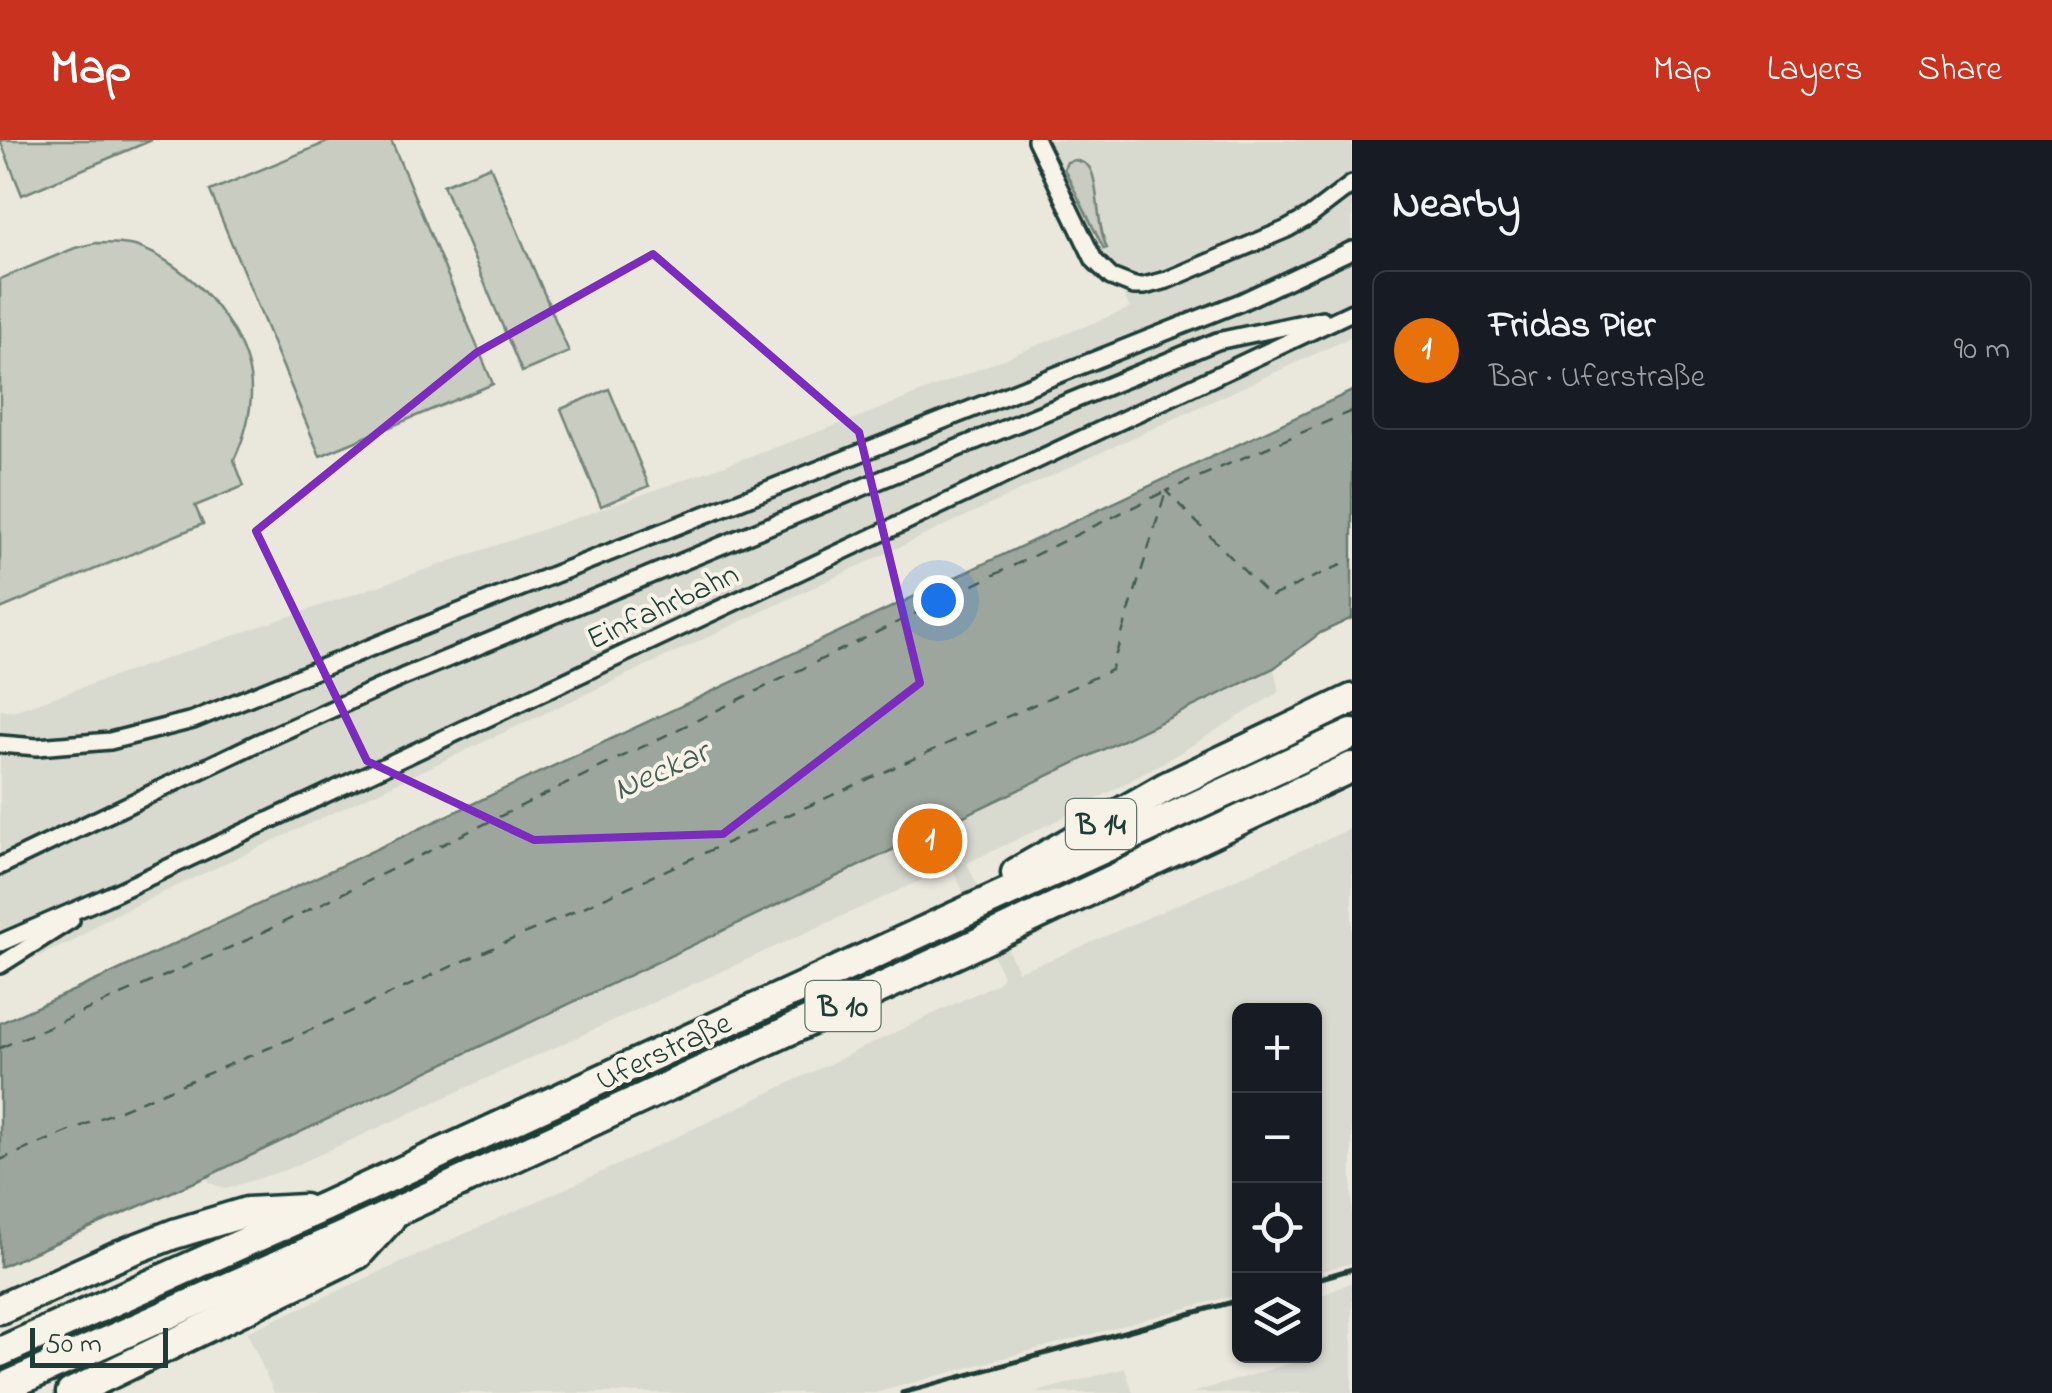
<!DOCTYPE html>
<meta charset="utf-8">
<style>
:root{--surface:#171b24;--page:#20242c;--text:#f1f3f6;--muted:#9ea1a6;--line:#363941;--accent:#c8321e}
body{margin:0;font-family:"Indie Flower",sans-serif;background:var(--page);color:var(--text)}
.controls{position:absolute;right:30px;bottom:30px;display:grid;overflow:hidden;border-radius:15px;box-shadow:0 2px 8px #0004}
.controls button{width:90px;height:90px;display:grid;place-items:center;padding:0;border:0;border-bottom:2px solid var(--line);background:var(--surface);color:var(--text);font:50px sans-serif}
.scale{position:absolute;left:30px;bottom:25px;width:138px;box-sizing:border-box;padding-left:10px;border:5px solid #1f3d34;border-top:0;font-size:28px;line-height:35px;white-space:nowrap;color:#1f3d34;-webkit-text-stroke:8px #f7f3e8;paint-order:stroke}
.you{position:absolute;left:938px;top:460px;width:35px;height:35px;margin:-25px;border:8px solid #fff;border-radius:50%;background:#1a73e8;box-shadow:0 0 0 15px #1a73e833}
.badge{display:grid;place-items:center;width:65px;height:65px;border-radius:50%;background:var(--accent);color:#fff;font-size:32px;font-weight:700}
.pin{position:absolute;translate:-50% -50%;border:5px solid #fff;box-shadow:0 2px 10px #0006}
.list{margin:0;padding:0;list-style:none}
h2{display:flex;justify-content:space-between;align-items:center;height:130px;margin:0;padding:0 40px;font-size:42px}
h2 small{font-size:32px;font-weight:400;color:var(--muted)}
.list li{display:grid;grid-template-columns:65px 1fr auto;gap:30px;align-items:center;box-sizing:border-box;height:160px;margin:0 20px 20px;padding:0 20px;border:2px solid var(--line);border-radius:15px}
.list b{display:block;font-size:38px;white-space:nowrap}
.list p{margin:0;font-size:32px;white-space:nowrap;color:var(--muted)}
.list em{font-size:32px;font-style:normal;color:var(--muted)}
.icon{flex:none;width:55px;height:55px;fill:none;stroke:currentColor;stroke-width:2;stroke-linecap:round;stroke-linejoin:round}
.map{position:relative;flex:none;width:1352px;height:1253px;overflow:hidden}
header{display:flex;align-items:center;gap:60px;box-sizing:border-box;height:140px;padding:0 50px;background:var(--accent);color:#fff}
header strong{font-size:48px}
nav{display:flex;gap:55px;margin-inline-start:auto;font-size:35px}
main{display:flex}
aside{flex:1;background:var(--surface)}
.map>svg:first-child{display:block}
.built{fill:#d9dacf}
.green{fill:#c8ccc1;stroke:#74847a;stroke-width:2.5}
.water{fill:#9ca69c;stroke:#6a7c72;stroke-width:2.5}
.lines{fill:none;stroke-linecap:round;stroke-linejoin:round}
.ferry{stroke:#445c53;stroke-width:2.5;stroke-dasharray:12 10;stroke-linecap:butt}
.street-casing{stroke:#1f3d34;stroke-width:22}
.highway-casing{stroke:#1f3d34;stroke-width:35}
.street{stroke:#f7f3e8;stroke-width:15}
.highway{stroke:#f7f3e8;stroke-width:28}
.rail{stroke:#1f3d34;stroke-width:5}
.marked{fill:none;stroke:#7b2cbf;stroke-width:8;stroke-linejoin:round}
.labels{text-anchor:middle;stroke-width:8;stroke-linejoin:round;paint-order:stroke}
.shield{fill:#f7f3e8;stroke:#60746a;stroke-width:2.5}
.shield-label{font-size:30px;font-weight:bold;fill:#1f3d34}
.street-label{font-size:32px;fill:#1f3d34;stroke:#f7f3e8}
.water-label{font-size:35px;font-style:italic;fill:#445c53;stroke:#f7f3e8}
</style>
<header>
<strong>Map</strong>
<nav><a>Map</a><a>Layers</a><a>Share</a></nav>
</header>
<main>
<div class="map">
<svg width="1352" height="1253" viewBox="0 0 1352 1253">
<rect width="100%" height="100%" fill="#eae8dd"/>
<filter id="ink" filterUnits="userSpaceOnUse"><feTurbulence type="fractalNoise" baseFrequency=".01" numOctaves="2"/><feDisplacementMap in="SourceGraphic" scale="20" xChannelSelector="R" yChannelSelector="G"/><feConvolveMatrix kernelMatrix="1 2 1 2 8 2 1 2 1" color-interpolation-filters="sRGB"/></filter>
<g filter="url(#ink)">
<!-- built -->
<g class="built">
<polygon points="1047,0 1352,0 1352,197 1128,300 102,781 74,801 0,833 0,569 13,571 573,379 857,278 1130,168"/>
<polygon points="1274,528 1279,552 1163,623 1058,680 967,723 1018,831 1055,818 1352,688 1352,1123 1315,1133 1314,871 1240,871 1239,1154 875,1253 274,1253 247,1192 626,1021 996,844 1003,836 953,730 948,728 288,1029 226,1049 210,1043 206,1037"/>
<polygon points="1352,1142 1352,1253 1192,1253 1314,1216 1315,1158"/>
<polygon points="1125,1228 1133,1253 1033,1253"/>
</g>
<!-- green -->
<g class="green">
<polygon points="0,0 152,0 22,55"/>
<polygon points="332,0 391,0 493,244 320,316 210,51"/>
<path d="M1075 20C1081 22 1085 22 1089 27 1099 40 1096 86 1107 108L1104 109 1064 29 1067 22Z"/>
<polygon points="490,26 569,212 522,232 443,45"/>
<path d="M96 103C109 103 122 103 135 106 186 122 242 183 250 236 254 265 246 294 234 320L244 346 195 366 203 384 0 469V139L75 108Z"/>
<polygon points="609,249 649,346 601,366 561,269"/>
</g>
<!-- water -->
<polygon class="water" points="1352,251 1352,478 1320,493 1274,528 206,1037 0,1127 0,883 104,837"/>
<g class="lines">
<!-- ferry -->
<g class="ferry">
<polyline points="1352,271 1166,351 1270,457 1352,420"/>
<polyline points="0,908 247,800 1166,351 1111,530 288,900 0,1020"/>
</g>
<!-- street casing -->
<g class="street-casing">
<g id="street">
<polyline points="1036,0 1094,120 1111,137 1134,146 1144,146 1167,140 1287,89 1310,76 1352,44"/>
<polyline points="0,604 37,607 110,601 193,580 389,500 1241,162 1352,110"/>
<polyline points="0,726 259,602 403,537 1217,201 1322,179"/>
<polyline points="0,803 104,758 1352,172"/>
<polyline points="0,825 71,780"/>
</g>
</g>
<!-- highway casing -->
<g class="highway-casing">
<g id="highway">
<polyline points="1016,733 1166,647 1352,559"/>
<polyline points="0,1169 122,1114 174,1094 247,1072 304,1069"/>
<polyline points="0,1212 326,1066 1352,594"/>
<polyline points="0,1249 341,1097 961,811 1352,627"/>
<polyline points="71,1253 358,1114 390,1079"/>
</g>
</g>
<!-- street -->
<use href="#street" class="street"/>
<!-- highway -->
<use href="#highway" class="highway"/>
<!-- rail -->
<g class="rail">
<polyline points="1314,1140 1352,1129"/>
<polyline points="902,1253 1240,1160"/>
</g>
</g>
</g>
<!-- marked area -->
<path class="marked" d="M653 114 859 292 920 543 723 694 534 700 367 621 256 391 476 213Z"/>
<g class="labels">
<!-- shield labels -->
<g class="shield">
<rect x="1066" y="659" width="70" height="50" rx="8"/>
<rect x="805.5" y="841" width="75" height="50" rx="8"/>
</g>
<g class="shield-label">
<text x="1101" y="694">B 14</text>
<text x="843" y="876">B 10</text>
</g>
<!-- street labels -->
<g class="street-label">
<text transform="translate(662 465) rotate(-25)" y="11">Einfahrbahn</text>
<text transform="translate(663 910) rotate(-25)" y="11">Uferstraße</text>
</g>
<!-- water labels -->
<g class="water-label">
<text transform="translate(660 629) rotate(-24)" y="12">Neckar</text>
</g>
</g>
</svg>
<div class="controls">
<button>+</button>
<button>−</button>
<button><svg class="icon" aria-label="locate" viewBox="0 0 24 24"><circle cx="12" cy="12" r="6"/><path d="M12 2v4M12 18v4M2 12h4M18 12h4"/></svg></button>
<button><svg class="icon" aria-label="layers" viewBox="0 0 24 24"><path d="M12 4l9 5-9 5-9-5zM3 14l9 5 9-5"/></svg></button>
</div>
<div class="scale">50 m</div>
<div class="you"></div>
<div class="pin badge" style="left:930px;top:701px;background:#e8710a">1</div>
</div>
<aside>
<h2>Nearby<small></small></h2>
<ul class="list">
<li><span class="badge" style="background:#e8710a">1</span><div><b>Fridas Pier</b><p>Bar · Uferstraße</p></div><em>90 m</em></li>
</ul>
</aside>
</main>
